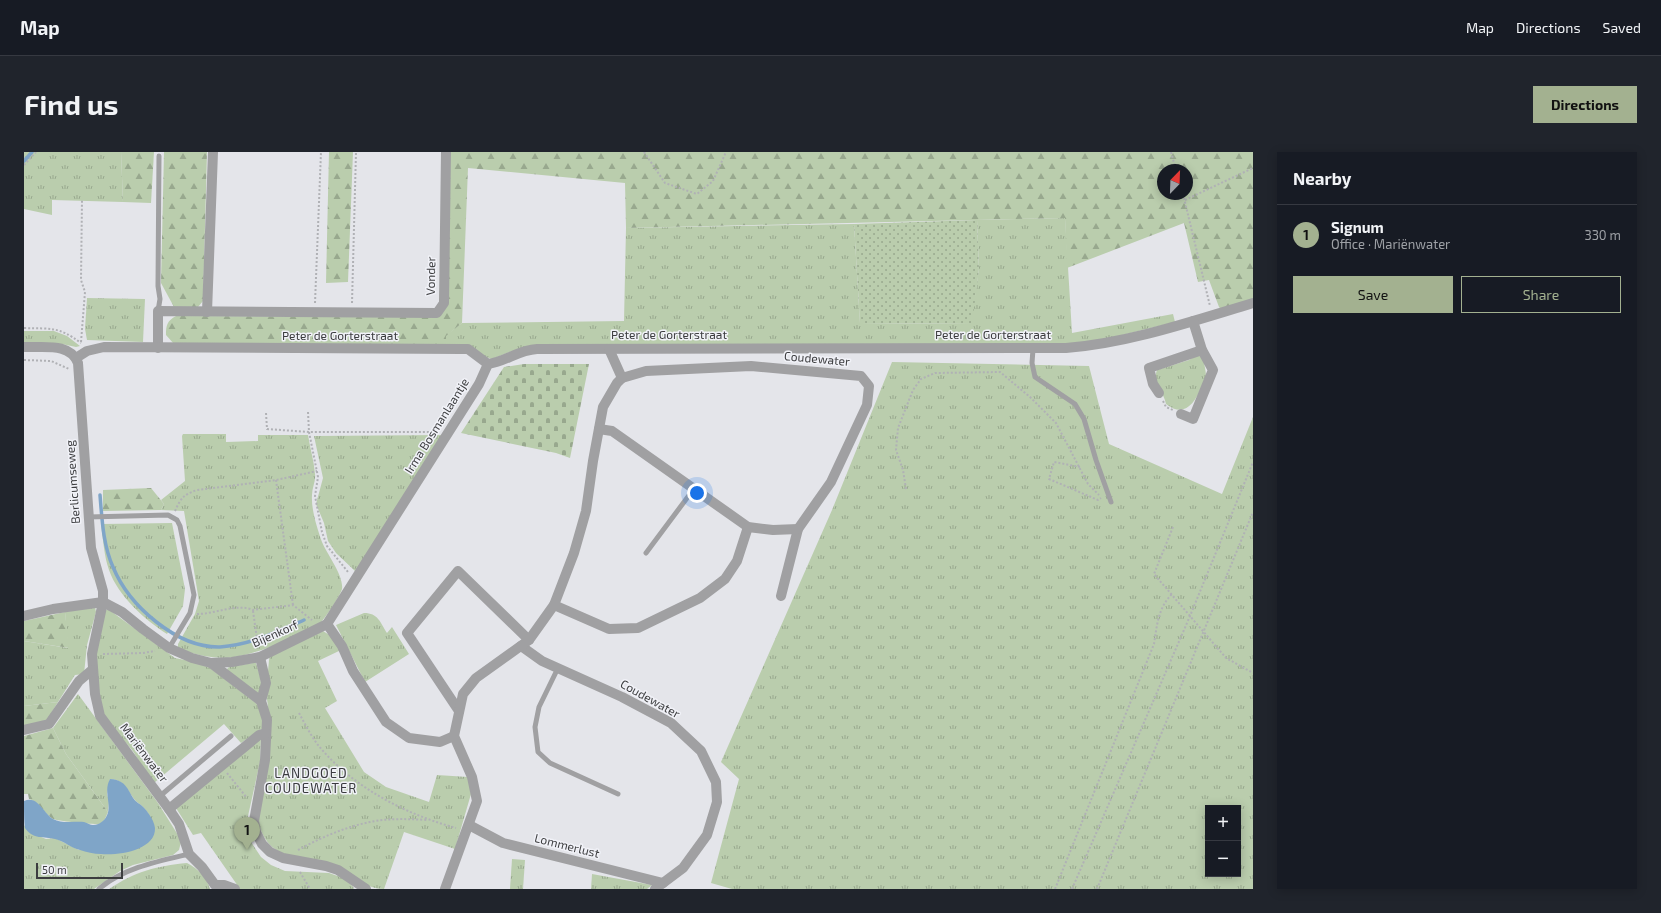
<!DOCTYPE html>
<meta charset="utf-8">
<style>
:root{--surface:#171b24;--page:#20242c;--text:#f1f3f6;--muted:#9ea1a6;--line:#363941;--accent:#a3b190}
body{margin:0;font-family:"Exo 2",sans-serif;background:var(--page);color:var(--text)}
.controls{position:absolute;right:12px;bottom:12px;display:grid;overflow:hidden;border-radius:0px;box-shadow:0 2px 10px #0003}
.controls button{width:36px;height:36px;display:grid;place-items:center;padding:0;border:0;border-bottom:1px solid var(--line);background:var(--surface);color:var(--text);font:20px sans-serif}
.compass{position:absolute;left:1133px;top:12px;width:36px;height:36px;border-radius:50%;background:var(--surface);box-shadow:0 2px 10px #0003;rotate:23deg}
.scale{position:absolute;left:12px;bottom:10px;width:87px;box-sizing:border-box;padding-left:4px;border:2px solid #3c3d3f;border-top:0;font-size:11px;line-height:14px;white-space:nowrap;color:#3c3d3f;-webkit-text-stroke:3px #f1f2f8;paint-order:stroke}
.you{position:absolute;left:673px;top:341px;width:14px;height:14px;margin:-10px;border:3px solid #fff;border-radius:50%;background:#1a73e8;box-shadow:0 0 0 6px #1a73e833}
.badge{display:grid;place-items:center;width:26px;height:26px;border-radius:50%;background:var(--accent);color:#111;font-size:13px;font-weight:700}
.pin{position:absolute;translate:-50% -33px;filter:drop-shadow(0 1px 2px #0008)}
.pin::after{content:'';position:absolute;top:21px;width:14px;height:12px;background:inherit;clip-path:polygon(0 0,100% 0,50% 100%)}
.list{margin:0;padding:0;list-style:none}
h2{display:flex;justify-content:space-between;align-items:center;height:52px;margin:0;padding:0 16px;font-size:17px}
h2 small{font-size:13px;font-weight:400;color:var(--muted)}
.list li{display:grid;grid-template-columns:26px 1fr auto;gap:12px;align-items:center;box-sizing:border-box;height:60px;padding:0 16px;border-top:1px solid var(--line)}
.list b{display:block;font-size:15px;white-space:nowrap}
.list p{margin:0;font-size:13px;white-space:nowrap;color:var(--muted)}
.list em{font-size:13px;font-style:normal;color:var(--muted)}
.actions{display:flex;gap:8px;padding:12px 16px}
.actions a{flex:1;padding:9px 0;border:1px solid var(--accent);border-radius:0px;text-align:center;font-size:14px;color:var(--accent)}
.actions .main{background:var(--accent);color:#111}
.map{position:relative;flex:none;width:1229px;height:737px;overflow:hidden;border-radius:0px}
header{display:flex;align-items:center;gap:24px;box-sizing:border-box;height:56px;padding:0 20px;background:var(--surface);border-bottom:1px solid var(--line)}
header strong{font-size:19px}
nav{display:flex;gap:22px;margin-inline-start:auto;font-size:14px}
.intro{display:flex;align-items:center;justify-content:space-between;box-sizing:border-box;height:96px;padding:0 24px}
h1{margin:0;font-size:28px}
.button{padding:10px 18px;border-radius:0px;background:var(--accent);color:#111;font-size:14px;font-weight:700}
main{display:flex;gap:24px;padding:0 24px}
aside{flex:1;background:var(--surface);border-radius:0px;box-shadow:0 2px 10px #0003}
.map>svg:first-child{display:block}
.grass{fill:url(#grass-tufts);fill-rule:evenodd}
.forest{fill:url(#forest-firs);fill-rule:evenodd}
.cemetery{fill:url(#cemetery-stones)}
.garden{fill:url(#garden-dots)}
.water{fill:#7fa5c8}
.lines{fill:none;stroke-linecap:round;stroke-linejoin:round}
.stream{stroke:#7fa5c8;stroke-width:3.5}
.path{stroke:#b0b1b5;stroke-width:2;stroke-dasharray:2 2;stroke-linecap:butt}
.lane{stroke:#a0a0a2;stroke-width:5}
.street{stroke:#a0a0a2;stroke-width:10}
.labels{text-anchor:middle;stroke-width:3;stroke-linejoin:round;paint-order:stroke}
.street-label{font-size:12px;fill:#3c3d3f;stroke:#f1f2f8}
.neighbourhood-label{font-size:13px;letter-spacing:1px;fill:#3a3b3f;stroke:#f1f2f8}
</style>
<header>
<strong>Map</strong>
<nav><a>Map</a><a>Directions</a><a>Saved</a></nav>
</header>
<div class="intro"><h1>Find us</h1><a class="button">Directions</a></div>
<main>
<div class="map">
<svg width="1229" height="737" viewBox="0 0 1229 737">
<defs>
<pattern id="grass-tufts" width="24" height="20" patternUnits="userSpaceOnUse"><rect width="24" height="20" fill="#bacdad"/><path d="M3 7l-1-3M5 7V3M7 7l1-3M15 17l-1-3M17 17v-4M19 17l1-3" fill="none" stroke="#98a88e"/></pattern>
<pattern id="forest-firs" width="22" height="20" patternUnits="userSpaceOnUse"><rect width="22" height="20" fill="#bacdad"/><path d="M5 1l3.5 6h-7zM16 11l3.5 6h-7z" fill="#98a88e"/></pattern>
<pattern id="cemetery-stones" width="16" height="16" patternUnits="userSpaceOnUse"><rect width="16" height="16" fill="#bacdad"/><path d="M2 7V4a2 2 0 0 1 4 0v3zM10 15v-3a2 2 0 0 1 4 0v3z" fill="#98a88e"/></pattern>
<pattern id="garden-dots" width="8" height="8" patternUnits="userSpaceOnUse"><rect width="8" height="8" fill="#bacdad"/><path d="M2 2h.1M6 6h.1" fill="none" stroke="#98a88e" stroke-width="1.8" stroke-linecap="round"/></pattern>
</defs>
<rect width="100%" height="100%" fill="#e4e5ea"/>
<!-- grass -->
<g class="grass">
<polygon points="0,0 97,0 99,50 28,48 28,63 0,57"/>
<polygon points="1041,66 1048,181 1149,162 1151,170 1082,187 1049,192 488,199 468,207 422,193 421,184 438,171 600,169 602,76 830,72 836,171 947,172 955,117 953,68"/>
<polygon points="63,146 121,147 119,190 63,188 61,177"/>
<polygon points="0,179 30,179 43,184 56,194 52,195 38,192 0,191"/>
<path d="M1174 203 1179 206C1180 212 1182 218 1182 225 1181 228 1178 233 1177 236 1170 252 1160 266 1142 252 1140 240 1128 230 1133 218L1165 208Z"/>
<path d="M868 210 1065 214 1085 292 1198 342 1229 265V737H708L687 731 715 627 697 610 808 358ZM1184 656H1214V722H1184Z"/>
<path d="M159 282H202V290L234 289V283H284C286 296 290 309 291 322 292 329 288 336 288 343 287 357 293 376 298 390 303 402 320 424 318 437 316 444 302 465 297 470 278 485 225 505 202 506 185 506 170 502 154 497V492L171 462 175 449 160 359 137 358 140 352 137 348 161 329 158 284Z"/>
<polygon points="419,283 334,417 331,419 312,401 304,389 300,371 292,352 299,326 290,284"/>
<path d="M148 371 161 437 159 454 143 482C121 468 94 444 85 418 80 404 79 386 77 372Z"/>
<polygon points="71,455 72,460 63,493 60,522 51,523 34,550 0,554 0,489 44,496 41,460"/>
<path d="M84 457 151 506 171 510 186 516 232 551C238 559 239 566 239 576L217 591 200 572 130 631C127 627 122 622 119 617 115 611 113 604 108 598 99 587 86 576 80 562 66 527 72 494 81 459Z"/>
<path d="M340 461C354 461 356 470 363 481L368 475 385 502 341 530 312 473Z"/>
<path d="M299 479 307 484 317 498 294 509 313 549 301 556 340 620 362 635 405 650 413 623 444 625 447 642 431 697 380 680 360 737C339 737 333 722 314 716 281 704 243 712 234 668L244 554 242 541 245 508 246 504Z"/>
<path d="M229 511H232C235 520 240 534 235 543L204 519 203 517 205 515Z"/>
<path d="M54 542 134 651 154 683 157 690 155 698 149 703 109 713 96 719 70 737H0V673L5 680 22 687 31 686 55 698 130 681C131 671 125 661 118 654 116 652 112 650 111 648 103 638 101 628 86 627L83 642 85 649 84 660 42 602 29 576Z"/>
<polygon points="237,585 236,610 222,673 223,684 237,705 247,713 261,719 305,721 322,727 330,736 329,737 216,737 177,681 169,683 152,656"/>
<polygon points="488,707 501,708 499,737 486,737"/>
<path d="M163 711C174 717 182 724 186 737H85C110 720 132 714 163 711Z"/>
<polygon points="568,722 628,733 623,737 567,737"/>
</g>
<!-- forest -->
<g class="forest">
<polygon points="97,0 130,0 127,51 99,50"/>
<polygon points="140,0 183,0 179,149 174,155 150,155 137,131"/>
<polygon points="305,0 329,0 324,130 302,131"/>
<path d="M425 0H1229V148L1197 157 1195 155 1185 128 1174 130 1160 71 1043 116 1041 66 602 76 601 31 444 16 438 171 422 184V193L150 192 142 183C142 173 143 169 152 164L414 165ZM1139 18H1163V42H1139Z"/>
<polygon points="127,336 140,352 137,358 79,359 79,338"/>
<polygon points="41,460 45,496 0,489 0,469"/>
<polygon points="34,550 23,568 0,574 0,554"/>
<path d="M29 576 42 602 84 660C82 664 81 670 75 672 71 673 34 669 29 667 20 662 16 650 5 647L4 642H0V584Z"/>
</g>
<!-- cemetery -->
<polygon class="cemetery" points="500,212 565,212 546,306 532,301 437,281 480,215"/>
<!-- garden -->
<polygon class="garden" points="953,68 955,117 948,172 836,171 830,72"/>
<!-- water -->
<path class="water" d="M86 627C106 628 104 644 114 651 121 655 130 667 131 676 132 698 94 704 77 702 70 702 62 700 56 698 47 696 40 689 31 687 20 684 9 688 1 676 0 669 0 656 0 649 14 643 19 661 29 667 38 672 51 669 60 670 64 671 66 673 69 673 73 673 77 671 80 668 91 656 78 641 86 627Z"/>
<g class="lines">
<!-- stream -->
<g class="stream">
<polyline points="0,9 8,0"/>
<path d="M76 343C78 367 79 393 89 415 105 454 153 496 196 495 226 493 253 480 280 468"/>
</g>
<!-- path -->
<g class="path">
<polyline points="620,0 641,31 673,42 689,29 702,0"/>
<polyline points="1147,0 1152,18"/>
<polyline points="0,13 12,0"/>
<polyline points="1159,42 1186,154"/>
<polyline points="1161,48 1229,16"/>
<polyline points="291,151 297,0"/>
<polyline points="328,151 332,0"/>
<path d="M0 176C27 177 34 174 57 191"/>
<polyline points="57,190 61,140 57,128 58,48"/>
<polyline points="0,208 27,209 45,217"/>
<polyline points="1139,249 1142,255 1149,258"/>
<polyline points="284,260 285,280 294,325 291,344 298,380 303,394 324,420"/>
<polyline points="242,261 243,277 285,280 412,280"/>
<polyline points="1056,315 1030,310 1025,327 1074,348 1077,346"/>
<polyline points="252,328 269,453"/>
<polyline points="882,337 879,318 872,298 874,276 889,238 897,227 911,221 976,220 1006,245 1032,271 1064,332 1075,343"/>
<path d="M151 359C157 346 159 343 173 338L252 328 293 319"/>
<polyline points="1149,375 1130,422 1202,506 1229,521"/>
<polyline points="229,459 234,494"/>
<path d="M173 462C191 462 213 451 229 458L269 453 288 468"/>
<polyline points="79,502 119,501 131,499"/>
<path d="M275 561C281 572 287 584 294 593 328 635 381 662 432 676"/>
<polyline points="203,621 223,646"/>
<path d="M274 698C296 686 321 675 346 670 365 666 384 667 404 668"/>
<polyline points="276,720 286,737"/>
<path d="M1031 737 1130 492C1133 473 1134 456 1148 442"/>
<polyline points="1048,737 1166,464 1229,310"/>
<polyline points="1073,737 1229,360"/>
</g>
<!-- lane -->
<g class="lane">
<polyline points="134,159 136,147 134,134 135,4"/>
<polyline points="1009,197 1008,211 1011,225 1051,252 1060,267 1072,308 1087,350"/>
<polyline points="64,365 144,363 153,368 156,374 170,443 166,461 145,496"/>
<polyline points="622,401 669,338"/>
<polyline points="534,516 515,555 511,575 514,600 526,611 594,642"/>
<polyline points="136,644 207,584"/>
<path d="M75 737C99 716 135 709 165 702"/>
</g>
<!-- street -->
<g class="street">
<polyline points="183,160 189,0"/>
<path d="M0 195C19 196 46 190 54 211L67 396 79 439V450L68 502 71 542 76 564 145 657 155 672 165 702 178 715 191 733H200L211 737"/>
<polyline points="134,196 134,159 413,161 420,151 422,0"/>
<path d="M52 206 63 199 80 195 437 197H444L464 212C481 210 494 198 513 197L1042 196C1105 191 1169 169 1229 151"/>
<polyline points="598,226 622,219 727,214 837,224 845,234 843,253 807,330 774,377 757,444"/>
<polyline points="1135,241 1129,232 1125,216 1178,198"/>
<polyline points="1157,262 1169,267 1189,218 1178,198 1169,169"/>
<polyline points="575,277 588,279 724,375 749,378 774,377"/>
<polyline points="530,453 585,477 614,476 676,446 701,427 713,409 724,375"/>
<polyline points="0,464 29,457 79,450 98,460 119,477 145,496 168,506 187,511 208,510 236,505 297,475 303,472 455,232 464,212"/>
<polyline points="303,472 318,494 329,519 362,570 385,586 416,590 430,584"/>
<polyline points="497,494 518,509 598,545 647,571 677,599 692,630 693,650 683,683 659,716 631,737"/>
<polyline points="236,505 242,531 237,549 243,568 241,608 230,669 232,680 238,692 246,700 259,706 302,714 314,718 342,737"/>
<polyline points="187,511 237,549"/>
<polyline points="435,559 383,481 434,419 505,488"/>
<polyline points="0,578 25,572 55,529 68,518"/>
<polyline points="145,657 235,583 242,581"/>
<polyline points="445,673 479,691 639,731"/>
<polyline points="421,737 453,649 448,625 430,584 439,542 452,526 505,488 530,453 550,401 562,359 569,309 579,255 593,231 598,226 585,197"/>
</g>
</g>
<g class="labels">
<!-- street labels -->
<g class="street-label">
<text transform="translate(407 124) rotate(-89)" y="4">Vonder</text>
<text x="645" y="187">Peter de Gorterstraat</text>
<text x="969" y="187">Peter de Gorterstraat</text>
<text x="316" y="188">Peter de Gorterstraat</text>
<text transform="translate(793 207) rotate(5)" y="4">Coudewater</text>
<text transform="translate(413 274) rotate(-58)" y="4">Irma Bosmanlaantje</text>
<text transform="translate(49 330) rotate(-94)" y="4">Berlicumseweg</text>
<text transform="translate(251 482) rotate(-24)" y="4">Bijenkorf</text>
<text transform="translate(626 547) rotate(29)" y="4">Coudewater</text>
<text transform="translate(120 601) rotate(53)" y="4">Mariënwater</text>
<text transform="translate(543 694) rotate(14)" y="4">Lommerlust</text>
</g>
<!-- neighbourhood labels -->
<g class="neighbourhood-label">
<text x="287" y="626">LANDGOED<tspan x="287" dy="15">COUDEWATER</tspan></text>
</g>
</g>
</svg>
<div class="controls">
<button>+</button>
<button>−</button>
</div>
<svg class="compass" viewBox="-18 -18 36 36"><path d="M0-13l5 13h-10z" fill="#e53935"/><path d="M0 13l5-13h-10z" fill="#9ea1a6"/></svg>
<div class="scale">50 m</div>
<div class="you"></div>
<div class="pin badge" style="left:223px;top:698px">1</div>
</div>
<aside>
<h2>Nearby<small></small></h2>
<ul class="list">
<li><span class="badge">1</span><div><b>Signum</b><p>Office · Mariënwater</p></div><em>330 m</em></li>
</ul>
<div class="actions"><a class="main">Save</a><a>Share</a></div>
</aside>
</main>
